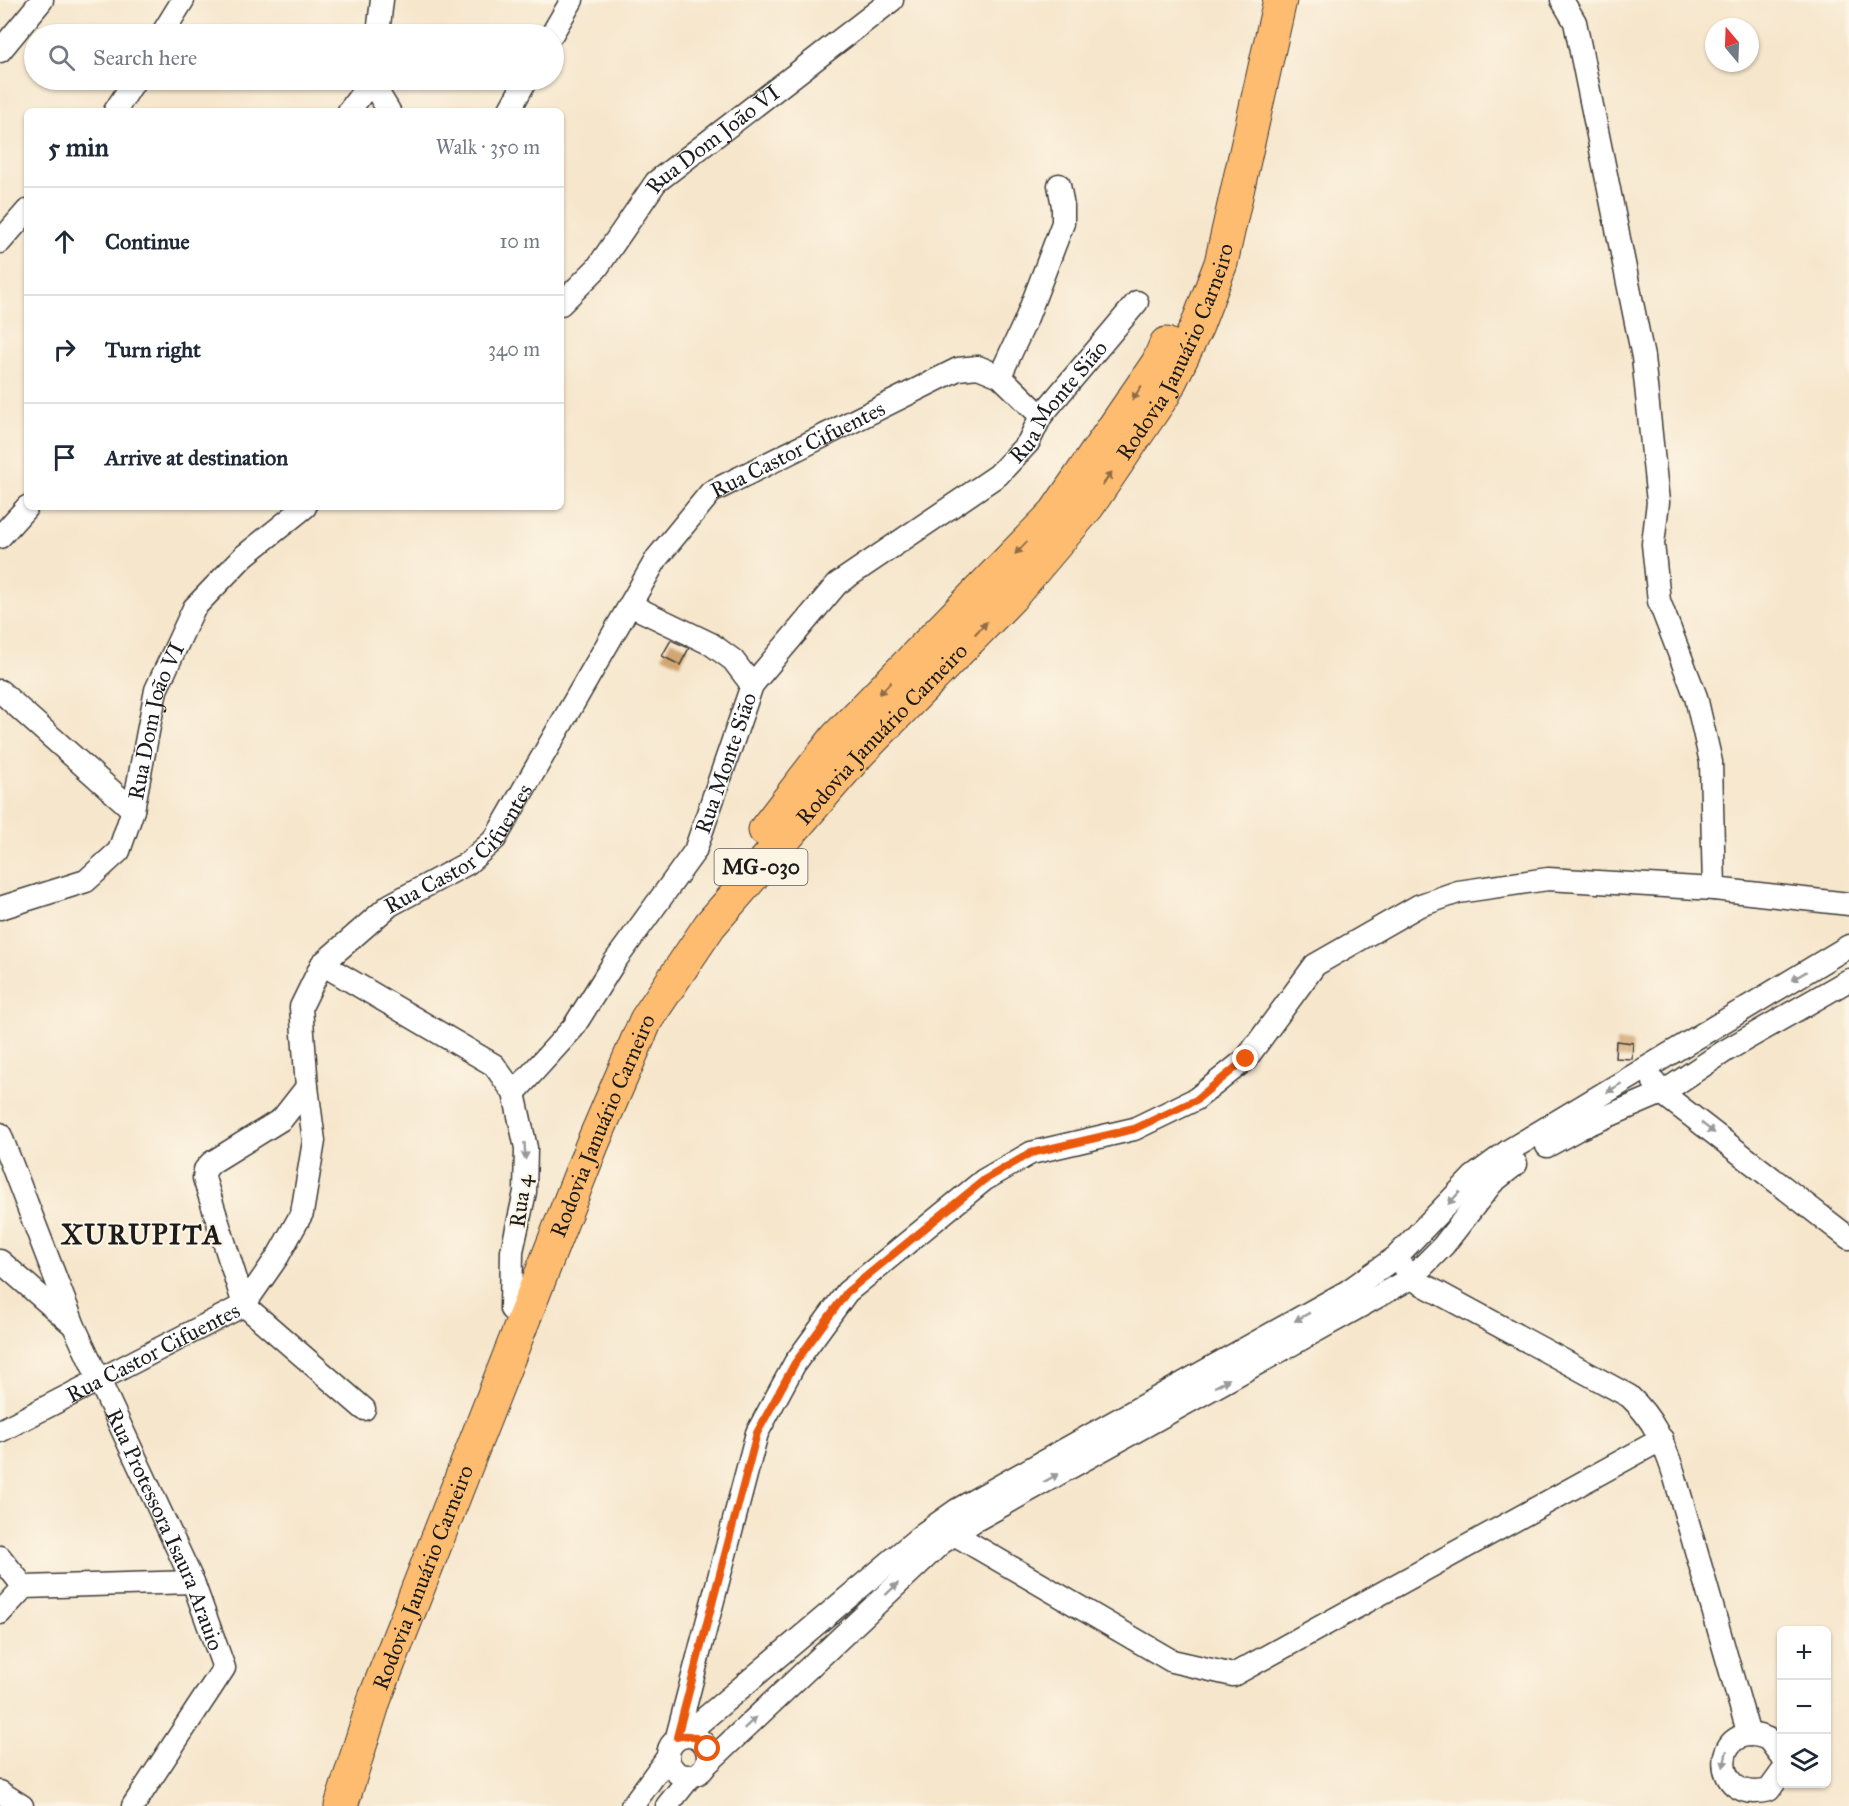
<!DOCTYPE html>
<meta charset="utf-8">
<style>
:root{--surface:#fff;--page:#f6f6f7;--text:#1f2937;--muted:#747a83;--line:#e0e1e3}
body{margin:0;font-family:"IM FELL Great Primer",serif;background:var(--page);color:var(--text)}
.controls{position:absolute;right:18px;bottom:18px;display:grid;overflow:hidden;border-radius:9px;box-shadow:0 2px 4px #0004}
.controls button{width:54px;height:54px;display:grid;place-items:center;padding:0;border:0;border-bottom:2px solid var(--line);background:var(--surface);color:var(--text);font:30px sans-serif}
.compass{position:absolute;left:1705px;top:18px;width:54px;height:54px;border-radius:50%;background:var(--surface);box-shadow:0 2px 4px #0004;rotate:341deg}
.stop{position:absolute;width:18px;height:18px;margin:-14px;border:4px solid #ea580c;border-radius:50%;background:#fff}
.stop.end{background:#ea580c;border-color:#fff;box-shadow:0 2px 6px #0008}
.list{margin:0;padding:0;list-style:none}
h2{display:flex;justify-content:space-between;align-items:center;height:78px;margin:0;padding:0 24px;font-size:26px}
h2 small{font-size:20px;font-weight:400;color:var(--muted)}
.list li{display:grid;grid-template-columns:39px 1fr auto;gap:18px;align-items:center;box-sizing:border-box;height:108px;padding:0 24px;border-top:2px solid var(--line)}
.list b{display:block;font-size:22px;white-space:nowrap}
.list em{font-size:20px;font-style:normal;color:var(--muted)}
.icon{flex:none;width:33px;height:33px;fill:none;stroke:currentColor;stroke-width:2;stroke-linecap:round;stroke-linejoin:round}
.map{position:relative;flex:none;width:1849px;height:1806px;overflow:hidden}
.search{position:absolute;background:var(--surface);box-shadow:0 2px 4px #0004;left:24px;top:24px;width:540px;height:66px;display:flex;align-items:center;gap:15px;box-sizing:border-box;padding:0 21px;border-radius:33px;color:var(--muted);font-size:22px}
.panel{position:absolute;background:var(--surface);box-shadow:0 2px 4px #0004;left:24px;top:108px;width:540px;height:402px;border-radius:9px}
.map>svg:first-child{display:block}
.building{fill:#d1a672}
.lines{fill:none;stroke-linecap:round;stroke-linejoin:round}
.minor-casing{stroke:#3d3a36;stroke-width:25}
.trunk-casing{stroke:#3d3a36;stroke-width:35}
.minor{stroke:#fff;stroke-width:22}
.trunk{stroke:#febc70;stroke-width:33}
.oneway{fill:#8d6c46}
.oneway2{fill:#999}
.route{stroke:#ea580c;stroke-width:8}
.labels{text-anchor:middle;stroke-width:4.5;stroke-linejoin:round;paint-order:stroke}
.shield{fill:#fcf5e5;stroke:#5f5d58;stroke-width:1.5}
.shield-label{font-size:21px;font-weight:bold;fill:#1c1c1c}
.street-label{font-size:22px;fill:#1c1c1c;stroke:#fcf5e5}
.district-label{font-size:28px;font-weight:bold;letter-spacing:1.5px;fill:#1c1c1c;stroke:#fcf5e5}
</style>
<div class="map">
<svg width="1849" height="1806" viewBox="0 0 1849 1806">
<rect width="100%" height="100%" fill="#fcf5e5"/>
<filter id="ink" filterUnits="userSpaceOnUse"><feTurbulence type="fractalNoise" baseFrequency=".0167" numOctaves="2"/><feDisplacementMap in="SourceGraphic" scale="12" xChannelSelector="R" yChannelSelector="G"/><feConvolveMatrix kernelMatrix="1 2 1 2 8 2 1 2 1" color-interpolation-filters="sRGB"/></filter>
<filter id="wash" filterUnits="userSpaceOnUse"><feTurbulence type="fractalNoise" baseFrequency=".008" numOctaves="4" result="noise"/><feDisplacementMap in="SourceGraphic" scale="24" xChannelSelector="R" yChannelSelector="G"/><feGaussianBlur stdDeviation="1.35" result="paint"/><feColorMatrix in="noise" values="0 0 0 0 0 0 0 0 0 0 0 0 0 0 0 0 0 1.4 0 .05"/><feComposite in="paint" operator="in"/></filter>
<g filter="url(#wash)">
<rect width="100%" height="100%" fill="#f6e6cc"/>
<g id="blocks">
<!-- building -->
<g class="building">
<polygon points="671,640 689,648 680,665 662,656"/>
<polygon points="1616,1041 1633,1043 1632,1059 1615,1058"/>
</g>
</g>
</g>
<g filter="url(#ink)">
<use href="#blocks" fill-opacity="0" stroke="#3d3a36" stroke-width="1.5"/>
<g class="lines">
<!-- minor casing -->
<g class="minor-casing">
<g id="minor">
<polyline points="1562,0 1575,22 1643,357 1658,502 1653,544 1659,601 1696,697 1711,762 1714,889"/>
<polyline points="162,34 183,0"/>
<polyline points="378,34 382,0"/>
<polyline points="552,34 572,0"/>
<polyline points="0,51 42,0"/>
<polyline points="372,83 389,111"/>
<polyline points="115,111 135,80"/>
<polyline points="349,111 372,80"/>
<polyline points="509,111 526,80"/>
<polyline points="0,242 27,211"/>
<path id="s1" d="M561 304 597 268 656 182 892 0"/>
<polyline points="1000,376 1026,320 1063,223 1063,206 1059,185"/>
<polyline points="0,537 27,507"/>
<polyline points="630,605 711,644 733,660 752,685"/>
<polyline points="0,691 133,810"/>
<path id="s2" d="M0 908 86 881 119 851 133 810 156 690 194 608 244 556 305 507"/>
<polyline points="322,964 494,1065 514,1093 526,1148 525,1192 512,1251 511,1309"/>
<polyline points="1654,1082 1662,1093 1849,1238"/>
<polyline points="307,1087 282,1119 211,1163 205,1170 204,1178 244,1305 364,1409"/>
<path id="s3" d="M514 1093 573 1028 615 961 695 851 752 685 837 584 998 475 1028 443 1041 416 1137 302"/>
<path id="s4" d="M0 1134 74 1326 193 1582 224 1668 133 1806"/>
<polyline points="1547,1146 1580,1128 1662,1093 1725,1051 1849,980"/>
<polyline points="0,1261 71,1323"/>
<path d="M1404 1268 1411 1278 1629 1396C1653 1418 1664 1443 1674 1474L1749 1735"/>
<path id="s5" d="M0 1431 244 1305 278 1256 302 1213 314 1141 307 1087 301 1007 322 964 390 905 468 863 495 839 657 558 711 492 958 369 978 367 1000 376 1041 416"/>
<polyline points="950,1524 954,1534 1172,1661 1233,1675 1662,1439"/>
<polyline points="0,1557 24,1587"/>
<polyline points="0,1613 24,1587 193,1582"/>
<polyline points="685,1735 923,1534 957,1510 1348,1291 1396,1257 1474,1176 1508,1151 1849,946"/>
<circle cx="688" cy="1756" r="20"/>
<polyline points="677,1737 757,1433 795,1363 847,1292 984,1180 1031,1153 1134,1129 1196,1099 1246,1059 1315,965 1418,906 1458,892 1548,879 1714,889 1849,904"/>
<path d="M1782 1757 1768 1739C1712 1715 1707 1806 1769 1790L1782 1772"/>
<polyline points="708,1763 940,1544 974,1521 1411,1278 1443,1246 1492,1183 1516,1164"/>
<polyline points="0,1792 22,1806"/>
<polyline points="632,1806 667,1758"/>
<polyline points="667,1806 690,1777"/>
</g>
</g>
<!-- trunk casing -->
<g class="trunk-casing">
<g id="trunk">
<polyline points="765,830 836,738 1055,513 1158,363 1166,344"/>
<path id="s6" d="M341 1806 375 1698 592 1145 646 1020 710 925 859 753 1011 597 1088 506 1164 394 1197 326 1221 263 1280 0"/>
</g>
</g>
<!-- minor -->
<use href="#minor" class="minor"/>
<!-- trunk -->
<use href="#trunk" class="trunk"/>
</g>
<!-- one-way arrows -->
<defs><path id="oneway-solid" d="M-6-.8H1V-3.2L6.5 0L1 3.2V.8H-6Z" transform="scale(1.5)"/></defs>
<g class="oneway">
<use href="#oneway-solid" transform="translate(1137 393) rotate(124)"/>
<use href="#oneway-solid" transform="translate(1107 479) rotate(-56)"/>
<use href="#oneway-solid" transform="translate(1021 548) rotate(134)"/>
<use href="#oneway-solid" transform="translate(981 628) rotate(-46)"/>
<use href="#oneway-solid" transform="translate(885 688) rotate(134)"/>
</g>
<g class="oneway2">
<use href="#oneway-solid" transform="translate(1799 976) rotate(149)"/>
<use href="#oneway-solid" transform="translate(1614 1088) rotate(148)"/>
<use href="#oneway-solid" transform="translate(1708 1128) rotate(38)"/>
<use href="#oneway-solid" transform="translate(525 1151) rotate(86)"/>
<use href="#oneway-solid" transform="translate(1454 1198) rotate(133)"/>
<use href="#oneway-solid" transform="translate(1302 1317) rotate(151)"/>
<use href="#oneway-solid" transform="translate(1222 1383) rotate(-29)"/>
<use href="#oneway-solid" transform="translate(1051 1478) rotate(-29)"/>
<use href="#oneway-solid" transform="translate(892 1589) rotate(-43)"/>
<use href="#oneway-solid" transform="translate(750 1723) rotate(-43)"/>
<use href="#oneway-solid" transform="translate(1725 1759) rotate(102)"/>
</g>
</g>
<g class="lines" filter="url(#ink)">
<!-- route -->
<path class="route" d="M708 1749C699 1738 691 1733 677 1737L757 1433 795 1363 847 1292 984 1180 1031 1153 1134 1129 1196 1100 1246 1059"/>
</g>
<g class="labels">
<!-- shield labels -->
<rect class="shield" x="714.5" y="849" width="93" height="36" rx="4.5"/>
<g class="shield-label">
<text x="761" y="874">MG-030</text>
</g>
<!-- street labels -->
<g class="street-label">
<text dy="8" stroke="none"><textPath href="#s1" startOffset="226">Rua Dom João VI</textPath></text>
<text dy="8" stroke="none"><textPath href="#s6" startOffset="1701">Rodovia Januário Carneiro</textPath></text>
<text dy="8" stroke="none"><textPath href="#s3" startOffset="900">Rua Monte Sião</textPath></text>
<text dy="8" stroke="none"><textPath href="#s5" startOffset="1360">Rua Castor Cifuentes</textPath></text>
<text dy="8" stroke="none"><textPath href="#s2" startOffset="270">Rua Dom João VI</textPath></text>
<text dy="8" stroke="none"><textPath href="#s6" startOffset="1215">Rodovia Januário Carneiro</textPath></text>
<text dy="8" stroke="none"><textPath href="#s3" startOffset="396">Rua Monte Sião</textPath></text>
<text dy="8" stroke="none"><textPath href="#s5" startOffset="820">Rua Castor Cifuentes</textPath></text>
<text dy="8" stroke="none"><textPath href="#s6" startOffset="729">Rodovia Januário Carneiro</textPath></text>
<text transform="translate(520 1201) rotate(-82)" y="8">Rua 4</text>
<text dy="8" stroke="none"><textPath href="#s5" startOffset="172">Rua Castor Cifuentes</textPath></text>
<text dy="8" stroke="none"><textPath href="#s4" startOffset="429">Rua Protessora Isaura Arauio</textPath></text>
<text dy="8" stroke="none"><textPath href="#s6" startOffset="243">Rodovia Januário Carneiro</textPath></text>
</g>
<!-- district labels -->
<g class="district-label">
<text x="142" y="1244">XURUPITA</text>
</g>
</g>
</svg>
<div class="controls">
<button>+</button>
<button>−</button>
<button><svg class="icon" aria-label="layers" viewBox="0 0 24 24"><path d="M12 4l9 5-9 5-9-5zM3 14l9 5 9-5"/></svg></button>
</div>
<svg class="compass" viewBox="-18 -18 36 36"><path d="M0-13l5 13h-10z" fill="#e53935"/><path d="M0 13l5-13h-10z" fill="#747a83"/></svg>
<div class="stop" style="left:708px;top:1749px"></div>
<div class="stop end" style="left:1246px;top:1059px"></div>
<div class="search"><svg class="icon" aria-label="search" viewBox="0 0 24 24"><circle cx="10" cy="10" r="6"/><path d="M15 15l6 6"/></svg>Search here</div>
<section class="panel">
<h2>5 min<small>Walk · 350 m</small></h2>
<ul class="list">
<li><svg class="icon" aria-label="ahead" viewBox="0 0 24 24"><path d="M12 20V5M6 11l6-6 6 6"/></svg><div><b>Continue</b></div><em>10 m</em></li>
<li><svg class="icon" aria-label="right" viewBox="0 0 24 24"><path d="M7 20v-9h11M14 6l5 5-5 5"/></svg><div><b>Turn right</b></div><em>340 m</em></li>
<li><svg class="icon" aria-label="arrive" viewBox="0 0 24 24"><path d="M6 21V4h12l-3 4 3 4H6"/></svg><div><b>Arrive at destination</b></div></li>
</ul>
</section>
</div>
